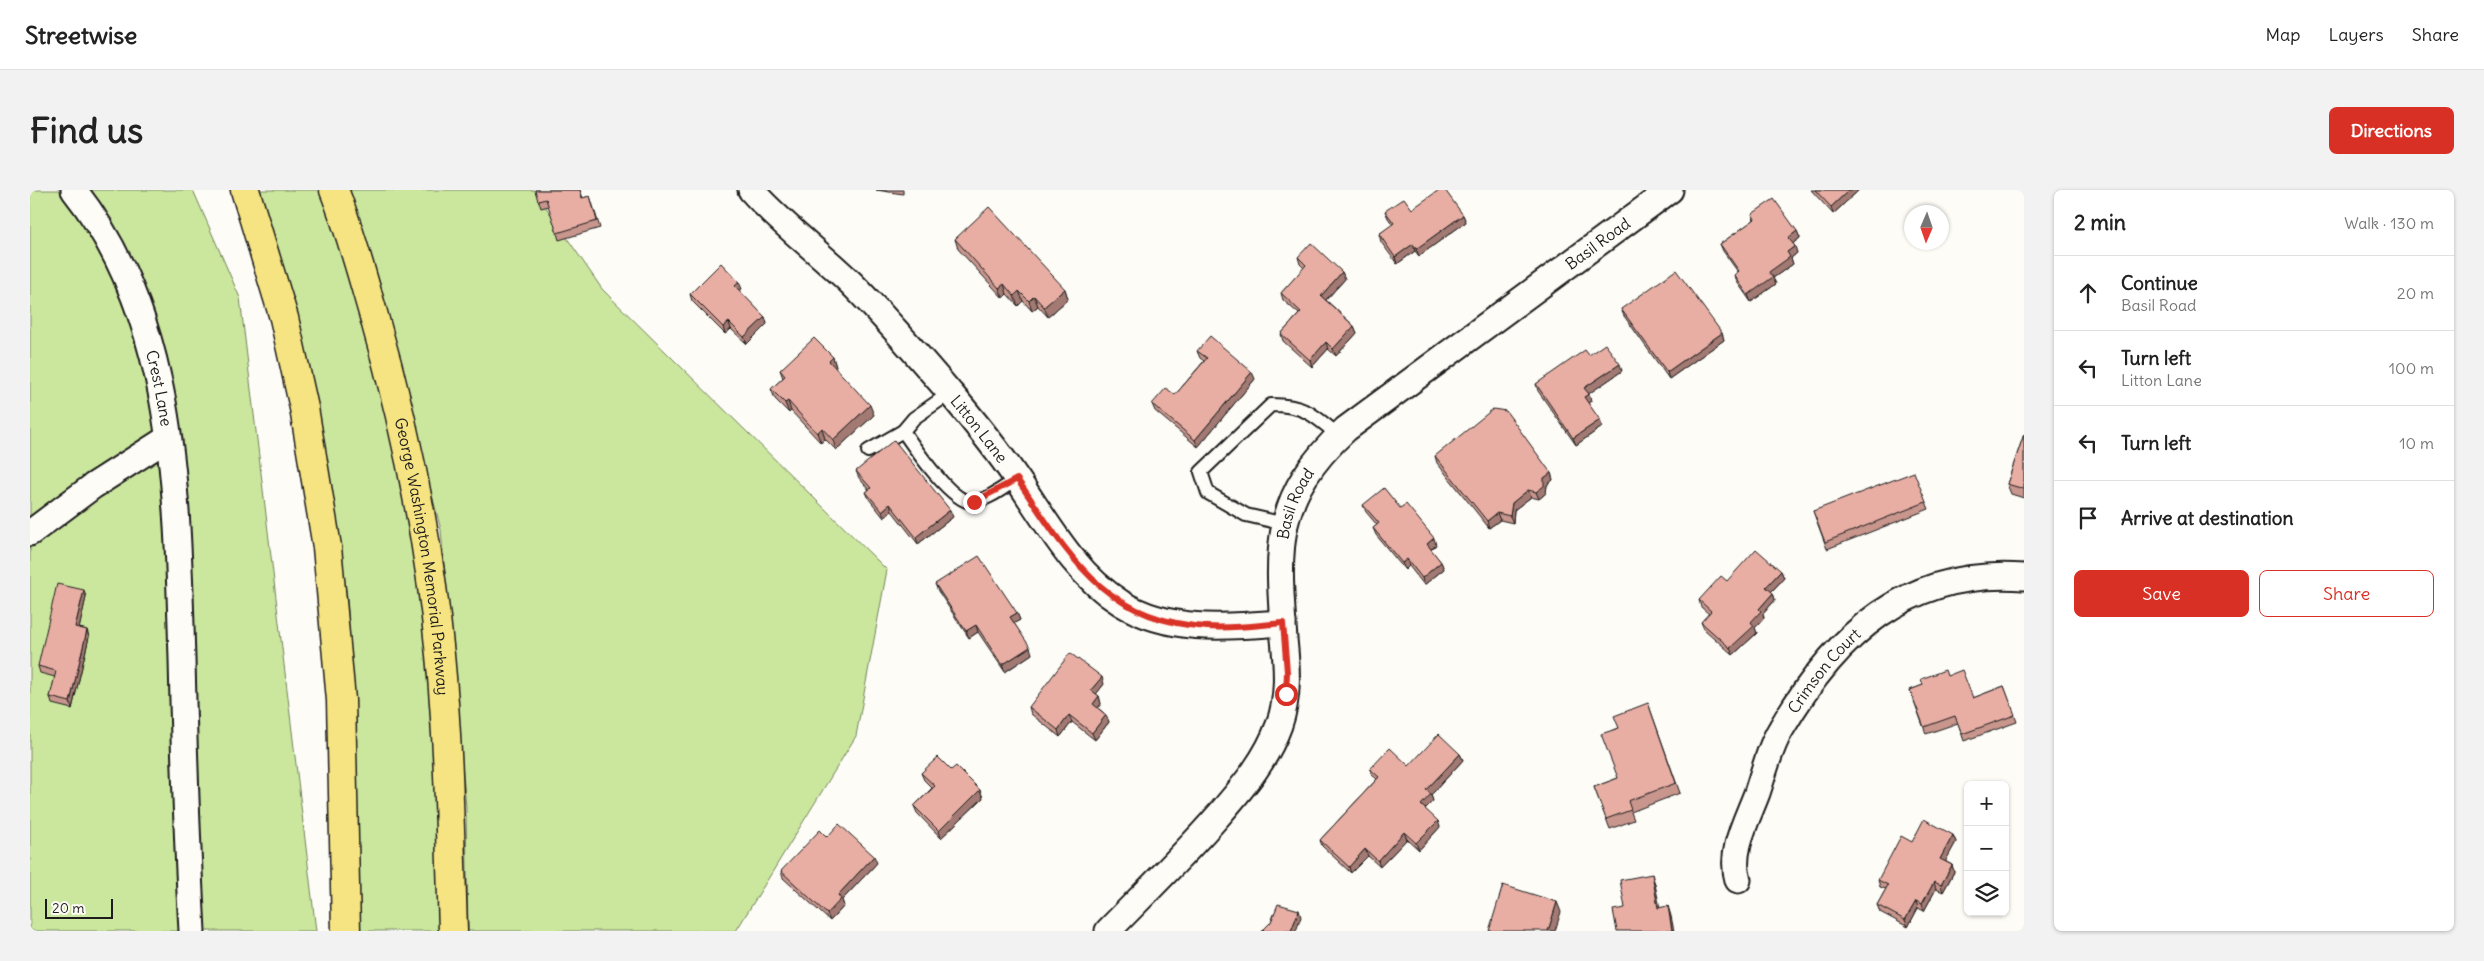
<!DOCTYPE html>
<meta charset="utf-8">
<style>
:root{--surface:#fff;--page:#f2f2f2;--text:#222;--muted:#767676;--line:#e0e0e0;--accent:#d93025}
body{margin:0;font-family:Delius,sans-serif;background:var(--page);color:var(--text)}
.controls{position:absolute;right:15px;bottom:15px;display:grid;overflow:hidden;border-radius:8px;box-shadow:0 1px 4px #0004}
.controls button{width:45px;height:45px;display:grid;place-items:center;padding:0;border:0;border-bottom:1px solid var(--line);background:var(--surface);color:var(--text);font:25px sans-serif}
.compass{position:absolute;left:1874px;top:15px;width:45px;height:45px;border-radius:50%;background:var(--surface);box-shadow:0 1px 4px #0004;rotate:182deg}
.scale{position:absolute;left:15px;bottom:12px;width:68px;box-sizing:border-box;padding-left:5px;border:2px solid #1c1c1c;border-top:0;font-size:14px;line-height:18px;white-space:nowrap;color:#1c1c1c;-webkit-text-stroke:4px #fdfcf7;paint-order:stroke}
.stop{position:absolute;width:15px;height:15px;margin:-11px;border:4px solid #d93025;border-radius:50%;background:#fff}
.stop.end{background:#d93025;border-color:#fff;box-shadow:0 1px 5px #0008}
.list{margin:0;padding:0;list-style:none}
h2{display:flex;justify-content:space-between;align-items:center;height:65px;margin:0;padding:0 20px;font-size:21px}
h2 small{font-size:16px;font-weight:400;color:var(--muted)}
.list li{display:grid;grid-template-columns:32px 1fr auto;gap:15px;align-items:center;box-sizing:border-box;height:75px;padding:0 20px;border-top:1px solid var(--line)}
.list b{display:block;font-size:19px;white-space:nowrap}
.list p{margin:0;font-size:16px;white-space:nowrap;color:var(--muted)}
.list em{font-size:16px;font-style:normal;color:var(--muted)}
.actions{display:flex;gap:10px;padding:15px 20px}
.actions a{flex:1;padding:11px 0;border:1px solid var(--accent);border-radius:8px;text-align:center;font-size:18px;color:var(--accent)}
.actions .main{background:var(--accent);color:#fff}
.icon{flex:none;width:28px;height:28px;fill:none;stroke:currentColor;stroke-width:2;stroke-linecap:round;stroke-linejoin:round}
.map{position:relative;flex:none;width:1994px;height:741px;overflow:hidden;border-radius:8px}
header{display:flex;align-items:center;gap:30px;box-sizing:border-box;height:70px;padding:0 25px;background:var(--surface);border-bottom:1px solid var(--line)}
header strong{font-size:24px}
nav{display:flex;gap:28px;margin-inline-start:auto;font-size:18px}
.intro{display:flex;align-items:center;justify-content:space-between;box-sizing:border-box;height:120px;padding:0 30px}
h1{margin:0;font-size:35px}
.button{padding:12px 22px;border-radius:8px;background:var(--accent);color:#fff;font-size:18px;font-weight:700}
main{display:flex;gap:30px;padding:0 30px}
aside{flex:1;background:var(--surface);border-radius:8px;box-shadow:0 1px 4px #0004}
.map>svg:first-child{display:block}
.green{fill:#cbe79e;stroke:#74825d}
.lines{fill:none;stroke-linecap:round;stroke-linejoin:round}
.lane-casing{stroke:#1c1c1c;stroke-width:16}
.street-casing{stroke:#1c1c1c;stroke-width:29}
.highway-casing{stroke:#1c1c1c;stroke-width:31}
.lane{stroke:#fdfcf7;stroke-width:12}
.street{stroke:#fdfcf7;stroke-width:25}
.highway{stroke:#f6e381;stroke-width:28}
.wall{fill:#c8968d;stroke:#1c1c1c}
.shaded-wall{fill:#a27a73;stroke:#1c1c1c}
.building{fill:#e8aea4;stroke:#1c1c1c}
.route{stroke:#d93025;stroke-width:6}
.labels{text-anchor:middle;stroke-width:5;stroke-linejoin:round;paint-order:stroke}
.street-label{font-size:16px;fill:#1c1c1c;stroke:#fdfcf7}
</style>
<header>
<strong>Streetwise</strong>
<nav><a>Map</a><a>Layers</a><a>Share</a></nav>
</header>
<div class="intro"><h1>Find us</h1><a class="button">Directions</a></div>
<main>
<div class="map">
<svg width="1994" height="741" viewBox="0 0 1994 741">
<rect width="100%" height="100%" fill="#fdfcf7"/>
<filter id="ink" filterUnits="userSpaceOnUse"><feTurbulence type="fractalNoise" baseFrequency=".02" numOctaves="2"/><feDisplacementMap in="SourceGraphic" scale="10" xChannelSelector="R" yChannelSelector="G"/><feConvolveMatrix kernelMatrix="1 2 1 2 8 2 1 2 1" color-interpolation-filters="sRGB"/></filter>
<g filter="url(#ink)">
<!-- green -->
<g class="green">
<polygon points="0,0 163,0 210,108 286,741 0,741"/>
<polygon points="228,0 292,0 312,56 358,231 395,427 409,665 411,741 330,741 326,541 317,406 285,202"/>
<polygon points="314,0 504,0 572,99 857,380 826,546 706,741 438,741 436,617 411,340 341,67"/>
</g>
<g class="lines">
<!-- lane casing -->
<g class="lane-casing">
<g id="lane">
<path d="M920 203 884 228 873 241C884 257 922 313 942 312 957 311 974 297 987 289"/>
<polyline points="838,261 873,241"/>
<path d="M1255 334 1216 325 1178 303 1171 282 1241 215C1275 215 1284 225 1309 246"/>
</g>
</g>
<!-- street casing -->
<g class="street-casing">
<g id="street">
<path id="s1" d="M44 0C148 131 147 311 152 469 154 560 157 651 162 741"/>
<path id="s2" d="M721 0C751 34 788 61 821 93 858 130 893 171 927 211 947 235 967 260 985 286 1016 330 1043 383 1091 413 1140 443 1198 437 1253 433"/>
<polyline points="0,343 63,296 138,248"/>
<path id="s3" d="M1708 690C1699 661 1717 630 1727 603 1734 582 1740 557 1751 539 1806 444 1878 378 1994 387"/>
<path id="s4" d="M1078 741C1115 703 1153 666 1188 626 1212 598 1236 571 1249 535 1259 507 1257 478 1254 449 1247 356 1243 307 1316 239L1640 0"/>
</g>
</g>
<!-- highway casing -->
<g class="highway-casing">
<g id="highway">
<polyline points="215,0 254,128 274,218 297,357 311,510 316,741"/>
<path id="s5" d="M304 0C320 40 331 82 343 123 375 234 399 349 410 465 419 557 420 649 423 741"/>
</g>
</g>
<!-- lane -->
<use href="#lane" class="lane"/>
<!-- street -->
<use href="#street" class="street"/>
<!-- highway -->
<use href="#highway" class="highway"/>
</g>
<!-- wall -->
<g class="wall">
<polygon points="505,0 550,0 553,8 560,6 570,38 529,50 519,16 511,18"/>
<polygon points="846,0 873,0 873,4"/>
<polygon points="1781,0 1829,0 1803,24"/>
<polygon points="1382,19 1433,25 1436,32 1389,66 1385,61 1367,74 1351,52 1349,44 1363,35 1358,28 1355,21"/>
<polygon points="1722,24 1767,41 1770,48 1763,53 1767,63 1761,68 1763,74 1743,88 1746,94 1721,112 1707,92 1704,85 1708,82 1693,61 1690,54 1724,30"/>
<polygon points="925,49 1035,99 1038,109 1018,127 1008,116 1002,121 993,111 988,116 977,104 973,108 928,59"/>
<polygon points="1268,67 1312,82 1315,89 1296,110 1324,136 1327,143 1306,166 1298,159 1282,177 1253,151 1251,144 1269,124 1253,110 1251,103 1274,78 1270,74"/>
<polygon points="712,99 709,101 735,127 737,134 717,154 701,139 695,144 662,111 660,104"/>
<polygon points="1591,119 1692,143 1694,150 1639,189 1594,126"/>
<polygon points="1167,161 1225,189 1168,257 1125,221 1122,214 1145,205 1174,171 1170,168"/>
<polygon points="1559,165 1592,181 1558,204 1561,211 1558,213 1572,237 1546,255 1508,201 1506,194"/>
<polygon points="803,167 806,177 805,178 844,225 806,260 795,249 791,253 761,221 759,223 745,209 741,199 753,188 750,180"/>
<polygon points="1994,244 1994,308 1981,304 1977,294"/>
<polygon points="1405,266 1521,283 1523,290 1517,295 1516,303 1509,309 1501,307 1484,320 1483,333 1470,330 1459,338 1407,273"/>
<polygon points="826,281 923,327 888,354 862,321 854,328 839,309 836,302 839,300 829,288"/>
<polygon points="1896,312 1899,319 1797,359 1783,321"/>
<polygon points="1333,315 1370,318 1406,355 1401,360 1411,372 1414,379 1394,395 1379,376 1375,380 1346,345 1343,338 1347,335 1336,322"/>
<polygon points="1751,381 1754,388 1741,402 1743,403 1745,410 1733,424 1734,428 1725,438 1727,443 1703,465 1674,439 1671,432 1679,424 1671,417 1669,410 1697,391"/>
<polygon points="905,394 987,423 990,430 984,433 1002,464 975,482 948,442 939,448 908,401"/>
<polygon points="56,407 49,438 57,440 59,447 42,519 22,514 20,507 25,487 10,483 8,476"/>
<polygon points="1917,486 1943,508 1974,496 1987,532 1934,551 1928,533 1896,544 1880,500"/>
<polygon points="1074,494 1066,504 1069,506 1071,514 1068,518 1076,525 1079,532 1065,550 1042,532 1030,547 1001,524 999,517"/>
<polygon points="1618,513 1650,603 1601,622 1604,630 1580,639 1564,597 1588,588 1588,538"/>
<polygon points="1430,564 1433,570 1401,605 1403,611 1395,619 1410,637 1389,660 1377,649 1350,677 1338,666 1321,683 1292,656 1290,650 1347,589 1342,585 1340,579 1379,576"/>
<polygon points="921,580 950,600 953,608 911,648 887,623 884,616 902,598 894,590 891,583"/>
<polygon points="1923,645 1926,652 1915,671 1922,675 1924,682 1913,702 1906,699 1894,721 1888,718 1878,737 1850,722 1847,715 1856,699 1850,697 1848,690 1882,652"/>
<polygon points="797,647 847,673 812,710 814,716 800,731 753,688 751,681"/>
</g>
<!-- shaded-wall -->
<g class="shaded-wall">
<polygon points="1819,0 1829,0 1803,24 1801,17"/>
<polygon points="1433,25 1436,32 1389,66 1386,59"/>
<polygon points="1767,41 1770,48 1761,55 1758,48"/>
<polygon points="1383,54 1385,61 1367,74 1365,67"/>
<polygon points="1765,56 1767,63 1761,68 1763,74 1743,88 1746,94 1721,112 1718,105 1757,62"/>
<polygon points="1312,82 1315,89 1293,113 1291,106"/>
<polygon points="709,92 712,99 707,103 705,96"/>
<polygon points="974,94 977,104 973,108 969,98"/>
<polygon points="1035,99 1038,109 1018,127 1014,117"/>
<polygon points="989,101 993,111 988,116 984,106"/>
<polygon points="1004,106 1008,116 1002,121 999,111"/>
<polygon points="735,127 737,134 717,154 714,147"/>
<polygon points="699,132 701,139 695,144 693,137"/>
<polygon points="1324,136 1327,143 1306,166 1303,159"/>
<polygon points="1692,143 1694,150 1639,189 1637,182"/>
<polygon points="1296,152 1298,159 1282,177 1280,170"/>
<polygon points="803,167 806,177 802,181 799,171"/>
<polygon points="1590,174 1592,181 1557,205 1554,198"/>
<polygon points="1222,182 1225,189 1168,257 1165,250"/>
<polygon points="1559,204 1561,211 1557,214 1554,207"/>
<polygon points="758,211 761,221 759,223 755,213"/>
<polygon points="840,215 844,225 806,260 803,250"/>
<polygon points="1570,230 1572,237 1546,255 1543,248"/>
<polygon points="792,238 795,249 791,253 787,243"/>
<polygon points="1521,283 1523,290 1517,295 1516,303 1509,309 1506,302 1514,288"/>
<polygon points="1498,300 1501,307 1484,320 1483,333 1480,326 1482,313"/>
<polygon points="860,314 862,321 854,328 852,321"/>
<polygon points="920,320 923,327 888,354 886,347"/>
<polygon points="1467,323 1470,330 1459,338 1457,331"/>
<polygon points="1404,348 1406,355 1399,361 1397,354"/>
<polygon points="1377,369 1379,376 1375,380 1372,373"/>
<polygon points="1411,372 1414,379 1394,395 1392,388"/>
<polygon points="1751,381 1754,388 1739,404 1736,397"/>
<polygon points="54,400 56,407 48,444 45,437"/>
<polygon points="1743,403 1745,410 1733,424 1734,428 1725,438 1727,443 1703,465 1700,458 1721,432 1729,419"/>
<polygon points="987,423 990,430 983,434 980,427"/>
<polygon points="946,435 948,442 939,448 936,441"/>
<polygon points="57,440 59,447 42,519 40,512"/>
<polygon points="1000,457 1002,464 975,482 972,475"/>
<polygon points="1072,487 1074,494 1064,507 1061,500"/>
<polygon points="1069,506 1071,514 1065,521 1063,514"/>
<polygon points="1039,525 1042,532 1030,547 1028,540"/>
<polygon points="1076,525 1079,532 1065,550 1062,543"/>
<polygon points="1430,564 1433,570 1401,605 1403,611 1393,621 1391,615 1396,600"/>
<polygon points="950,600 953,608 911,648 909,641"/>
<polygon points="1408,631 1410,637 1389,660 1386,653"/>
<polygon points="1374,642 1377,649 1350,677 1348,671"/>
<polygon points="1923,645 1926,652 1913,676 1910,669"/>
<polygon points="1335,659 1338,666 1321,683 1319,677"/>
<polygon points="844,666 847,673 812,710 814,716 800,731 797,724 808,705"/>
<polygon points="1922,675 1924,682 1913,702 1911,695"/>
<polygon points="1622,684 1625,694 1632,728 1628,718"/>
<polygon points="1904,692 1906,699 1894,721 1892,714"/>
<polygon points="1886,711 1888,718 1878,737 1875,730"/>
<polygon points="1527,712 1531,722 1525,741 1518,741"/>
<polygon points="1638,716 1641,726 1644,741 1642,741"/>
<polygon points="1269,720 1271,727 1266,741 1261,741"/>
</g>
<!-- building -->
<g class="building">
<polygon points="505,0 550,0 552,8 560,6 567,31 527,43 516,9 508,11"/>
<polygon points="1409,0 1415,0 1433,25 1386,59 1383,54 1365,67 1349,44 1364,33 1355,21 1374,8 1382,19"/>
<polygon points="1785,0 1819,0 1801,17"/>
<polygon points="1744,9 1767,41 1758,48 1765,56 1757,62 1760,67 1739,82 1743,87 1718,105 1704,85 1709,81 1690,54 1725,29 1722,24"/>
<polygon points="959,17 1035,99 1014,117 1004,106 999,111 989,101 984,106 974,94 969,98 925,49"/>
<polygon points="1281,53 1312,82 1291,106 1324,136 1303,159 1296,152 1280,170 1251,144 1271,122 1251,103 1276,75 1268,67"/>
<polygon points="691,73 709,92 705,96 735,127 714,147 699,132 693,137 660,104"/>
<polygon points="1646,80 1692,143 1637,182 1591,119"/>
<polygon points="1180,146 1222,182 1165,250 1122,214 1136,198 1145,205 1177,168 1167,161"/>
<polygon points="784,148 803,167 799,171 840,215 803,250 792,238 787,243 758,211 755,213 741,199 755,186 750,180"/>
<polygon points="1575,154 1590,174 1554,198 1559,204 1554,207 1570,230 1543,248 1506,194 1555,160 1559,165"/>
<polygon points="1463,219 1476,221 1521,283 1514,288 1514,296 1506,302 1498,300 1482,313 1480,326 1467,323 1457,331 1405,266"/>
<polygon points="1994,244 1994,299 1977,294"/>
<polygon points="864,250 920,320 886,347 860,314 852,321 836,302 841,298 826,281"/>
<polygon points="1884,282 1896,312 1795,352 1783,321"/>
<polygon points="1354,298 1370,318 1376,314 1404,348 1397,354 1411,372 1392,388 1377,369 1372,373 1343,338 1349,333 1333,315"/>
<polygon points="1726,359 1751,381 1736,397 1743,403 1729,419 1731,421 1721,432 1724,436 1700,458 1671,432 1681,421 1669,410 1691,386 1697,391"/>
<polygon points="949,366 987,423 980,427 1000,457 972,475 946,435 936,441 905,394"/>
<polygon points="27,394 54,400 45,437 57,440 40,512 20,507 26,481 8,476"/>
<polygon points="1040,463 1072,487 1061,500 1069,506 1063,514 1076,525 1062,543 1039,525 1028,540 999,517"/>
<polygon points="1915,480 1917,486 1932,480 1943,508 1974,496 1985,525 1932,544 1925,526 1894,537 1880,500 1893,495 1891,489"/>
<polygon points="1618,513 1646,593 1598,611 1601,620 1576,629 1564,597 1588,588 1571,544 1589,538 1584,526"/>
<polygon points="1409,544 1430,564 1396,600 1401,604 1391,615 1408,631 1386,653 1374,642 1348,671 1335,659 1319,677 1290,650 1349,587 1340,579 1360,558 1379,576"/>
<polygon points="908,567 921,580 926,576 950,600 909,641 884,616 905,596 891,583"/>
<polygon points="1894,629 1923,645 1910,669 1922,675 1911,695 1904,692 1892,714 1886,711 1875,730 1847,715 1858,695 1848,690 1871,646 1882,652"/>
<polygon points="809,634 844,666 808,705 811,709 797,724 751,681 790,640 797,647"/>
<polygon points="1622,684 1628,718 1638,716 1642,741 1587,741 1583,720 1595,718 1590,690"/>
<polygon points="1473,695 1527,712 1518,741 1459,741"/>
<polygon points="1248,714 1269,720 1261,741 1232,741 1241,732"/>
</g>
</g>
<g class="lines" filter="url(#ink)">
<!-- route -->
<path class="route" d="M944 312 987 289C1039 365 1074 431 1177 437 1202 439 1228 435 1253 433L1257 482 1256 504"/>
</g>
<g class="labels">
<!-- street labels -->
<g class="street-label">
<text dy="6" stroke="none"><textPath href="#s4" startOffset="899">Basil Road</textPath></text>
<text dy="6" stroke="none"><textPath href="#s1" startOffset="218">Crest Lane</textPath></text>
<text dy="6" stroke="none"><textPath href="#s2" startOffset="331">Litton Lane</textPath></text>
<text dy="6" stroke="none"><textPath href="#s4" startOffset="494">Basil Road</textPath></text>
<text dy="6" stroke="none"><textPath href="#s5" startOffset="378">George Washington Memorial Parkway</textPath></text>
<text dy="6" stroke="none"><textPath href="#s3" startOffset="232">Crimson Court</textPath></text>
</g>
</g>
</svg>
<div class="controls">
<button>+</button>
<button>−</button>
<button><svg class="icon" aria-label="layers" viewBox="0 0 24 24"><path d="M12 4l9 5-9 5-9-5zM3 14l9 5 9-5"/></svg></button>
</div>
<svg class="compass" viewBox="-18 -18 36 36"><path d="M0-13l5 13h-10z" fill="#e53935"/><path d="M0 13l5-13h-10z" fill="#767676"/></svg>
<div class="scale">20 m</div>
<div class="stop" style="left:1256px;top:504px"></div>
<div class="stop end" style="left:944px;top:312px"></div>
</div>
<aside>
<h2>2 min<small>Walk · 130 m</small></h2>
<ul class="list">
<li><svg class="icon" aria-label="ahead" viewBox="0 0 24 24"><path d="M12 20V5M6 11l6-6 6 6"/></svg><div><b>Continue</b><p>Basil Road</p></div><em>20 m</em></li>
<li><svg class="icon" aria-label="left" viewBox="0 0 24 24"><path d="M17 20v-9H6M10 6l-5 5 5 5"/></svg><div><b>Turn left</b><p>Litton Lane</p></div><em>100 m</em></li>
<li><svg class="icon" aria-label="left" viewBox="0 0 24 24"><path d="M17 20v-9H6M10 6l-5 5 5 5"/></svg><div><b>Turn left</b></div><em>10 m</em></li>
<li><svg class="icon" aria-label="arrive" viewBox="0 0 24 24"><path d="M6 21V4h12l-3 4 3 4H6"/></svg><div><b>Arrive at destination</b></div></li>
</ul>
<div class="actions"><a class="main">Save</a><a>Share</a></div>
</aside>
</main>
